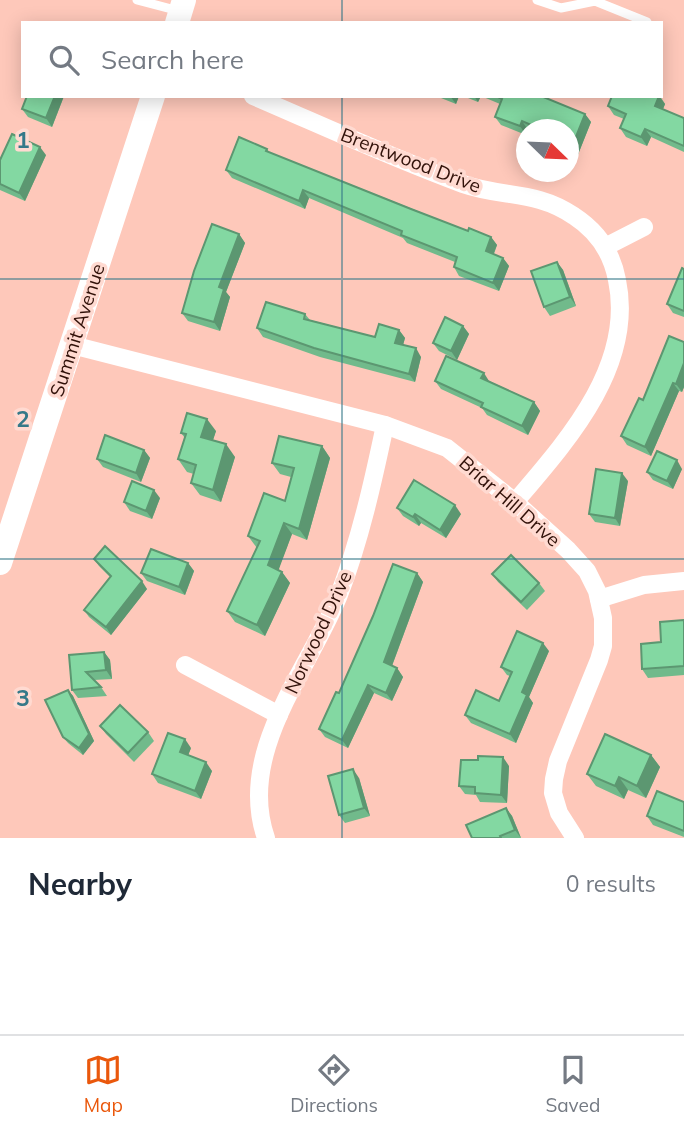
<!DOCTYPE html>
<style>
:root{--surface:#fff;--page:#f6f6f7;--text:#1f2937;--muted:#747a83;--line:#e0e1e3;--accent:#ea580c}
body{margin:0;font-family:Mulish,sans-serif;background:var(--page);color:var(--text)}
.compass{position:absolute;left:516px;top:119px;width:63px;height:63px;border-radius:50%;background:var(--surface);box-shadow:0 4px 18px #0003;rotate:113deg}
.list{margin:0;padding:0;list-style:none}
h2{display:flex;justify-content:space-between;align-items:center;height:91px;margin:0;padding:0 28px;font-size:30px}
h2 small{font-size:23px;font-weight:400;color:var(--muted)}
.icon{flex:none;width:38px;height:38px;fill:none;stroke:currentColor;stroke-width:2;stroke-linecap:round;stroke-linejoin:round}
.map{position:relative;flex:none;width:684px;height:838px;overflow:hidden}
.search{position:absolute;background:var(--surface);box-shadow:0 4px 18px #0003;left:21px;right:21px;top:21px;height:77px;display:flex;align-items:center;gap:18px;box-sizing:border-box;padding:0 24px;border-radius:0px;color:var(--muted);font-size:26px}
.sheet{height:196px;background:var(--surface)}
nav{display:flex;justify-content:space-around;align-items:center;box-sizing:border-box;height:98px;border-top:2px solid var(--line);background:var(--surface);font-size:19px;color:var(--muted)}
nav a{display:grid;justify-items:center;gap:4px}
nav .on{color:var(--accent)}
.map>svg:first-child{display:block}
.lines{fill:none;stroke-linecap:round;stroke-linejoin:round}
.lane{stroke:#fff;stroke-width:9}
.street{stroke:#fff;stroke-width:18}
.secondary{stroke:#fff;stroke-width:24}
.wall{fill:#71ba8b}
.shaded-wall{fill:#5c9771}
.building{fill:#83d8a2;stroke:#5c9771;stroke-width:2}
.grid{fill:none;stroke:#357989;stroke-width:2;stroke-opacity:0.55}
.labels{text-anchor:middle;stroke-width:7;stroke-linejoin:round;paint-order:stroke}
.street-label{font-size:19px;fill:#311109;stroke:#ffdad1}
.grid-label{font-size:23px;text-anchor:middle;font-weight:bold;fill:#357989;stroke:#ffdad1;stroke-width:7;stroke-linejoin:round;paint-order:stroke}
</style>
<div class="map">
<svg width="684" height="838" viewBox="0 0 684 838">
<rect width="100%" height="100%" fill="#fec8ba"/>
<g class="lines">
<!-- lane -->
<g class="lane">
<polyline points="137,0 179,11"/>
<polyline points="537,0 561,8 595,1 647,22"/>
</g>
<!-- street -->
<g class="street">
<path d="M253 96C323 126 392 158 463 184 503 198 536 190 574 216 597 231 612 253 617 280 635 366 567 441 515 502"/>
<polyline points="605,247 644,227"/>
<polyline points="72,345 385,425 447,448 515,502 568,550 587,571 597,591 603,618 603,646 599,660 558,761 554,779 553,793 559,813 575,838"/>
<polyline points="599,599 644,585 684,581"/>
<polyline points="185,665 279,715"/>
<path d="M266 838C236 752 309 670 339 595 360 540 373 482 385 425"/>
</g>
<!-- secondary -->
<g class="secondary">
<polyline points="177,23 184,0"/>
<polyline points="0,563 153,96"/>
</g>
</g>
<!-- wall -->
<g class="wall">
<polygon points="27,96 64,96 52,127 28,117 22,109"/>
<polygon points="436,96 459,96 456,104"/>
<polygon points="463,96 481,96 478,102"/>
<polygon points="481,96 541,96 585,114 591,122 577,157 569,154 569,130 527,130 526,135 501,125 495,117 500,104"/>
<polygon points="612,96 660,96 665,104 663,109 684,118 684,152 651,137 647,146 626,137 620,128 624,119 614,115 608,106"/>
<polygon points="267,149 269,152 468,231 491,237 497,245 494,254 503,258 509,266 499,291 459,276 454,267 455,262 407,243 403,238 309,198 305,209 232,178 226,170"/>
<polygon points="46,155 25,201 0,190 0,160"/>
<polygon points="239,234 245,243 226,292 230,297 220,331 188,321 182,313"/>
<polygon points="557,262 563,270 576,306 550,316 544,307"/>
<polygon points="684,269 684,317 673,313 667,304"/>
<polygon points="305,314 310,320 375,337 399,330 405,338 403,345 421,357 415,382 320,357 263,337 257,328"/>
<polygon points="463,326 469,334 457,360 439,351 433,343"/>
<polygon points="684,342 684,387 682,392 679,391 651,456 627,445 621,436 643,400"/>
<polygon points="435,381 489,381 534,402 540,411 528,435 487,415 482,408 441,389"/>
<polygon points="216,431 213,440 235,457 221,502 200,495 191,483 194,474 187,472 178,459 185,438 181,433"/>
<polygon points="322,446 330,458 307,540 292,534 278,570 282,572 290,583 265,636 235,622 227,611 257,548 248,536 285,501 291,477 280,474 272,463"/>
<polygon points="144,450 150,458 141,482 103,467 97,459"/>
<polygon points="682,469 673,489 653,480 647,472"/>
<polygon points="628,481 620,526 595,522 589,514"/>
<polygon points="160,498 152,519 130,511 124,502"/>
<polygon points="397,508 461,514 446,538 421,523 419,526 403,516"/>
<polygon points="94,559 147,589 111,635 89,617 84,610 110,577 99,566"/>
<polygon points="188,563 194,571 185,595 147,581 141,573"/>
<polygon points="417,573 423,582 392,666 397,668 403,677 392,701 374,693 348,748 325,737 319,729 339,693"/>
<polygon points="492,574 539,583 545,591 527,610 498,582"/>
<polygon points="684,620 684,675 648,678 642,669 661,642"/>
<polygon points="549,651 529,697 533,703 516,743 471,723 465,715 499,701 510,676 507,675 501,667"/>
<polygon points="104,652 110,660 112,679 94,680 101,687 107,696 78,698 72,690"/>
<polygon points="68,690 73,696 94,741 83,755 68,743 63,737"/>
<polygon points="100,726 148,732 154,741 134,762 106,734"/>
<polygon points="191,748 188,755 212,771 201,799 158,783 152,774"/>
<polygon points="651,755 660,767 646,798 628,790 624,799 596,786 587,774"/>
<polygon points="509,766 507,803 480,802 476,795 465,794 459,786"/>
<polygon points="359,778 370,816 345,823 339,815"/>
<polygon points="684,802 684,837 653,825 647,816"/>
<polygon points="506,808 512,816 521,838 472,838"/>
</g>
<!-- shaded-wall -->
<g class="shaded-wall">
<polygon points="55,96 64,96 52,127 46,118"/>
<polygon points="450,96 459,96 456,104"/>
<polygon points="474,96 481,96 478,102"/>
<polygon points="659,96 665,104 661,114 655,106"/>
<polygon points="585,114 591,122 577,157 571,149"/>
<polygon points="522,121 528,130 527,130 526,135 520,126"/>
<polygon points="645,129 651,137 647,146 641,137"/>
<polygon points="40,147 46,155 25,201 19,193"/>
<polygon points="303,190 309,198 305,209 299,201"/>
<polygon points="239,234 245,243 226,292 230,297 220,331 214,322 219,287"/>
<polygon points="491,237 497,245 491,260 486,251"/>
<polygon points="503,258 509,266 499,291 493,283"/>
<polygon points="557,262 563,270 576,306 570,297"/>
<polygon points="463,326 469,334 457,360 451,351"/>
<polygon points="399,330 405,338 401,352 395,343"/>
<polygon points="416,348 421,357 415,382 409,374"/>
<polygon points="684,363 684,387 682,392 676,384"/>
<polygon points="484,373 489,381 481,378"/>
<polygon points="673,383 679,391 651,456 645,447"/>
<polygon points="534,402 540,411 528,435 522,426"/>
<polygon points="207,419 216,431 210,449 201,437"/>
<polygon points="226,444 235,457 221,502 213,490"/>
<polygon points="322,446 330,458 307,540 299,529"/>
<polygon points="144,450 150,458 141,482 136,473"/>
<polygon points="677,460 682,469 673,489 667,481"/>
<polygon points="622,473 628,481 620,526 615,518"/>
<polygon points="154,490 160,498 152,519 146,511"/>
<polygon points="455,505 461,514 446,538 440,530"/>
<polygon points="415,514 421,523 419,526 413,517"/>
<polygon points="284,523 292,534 276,577 268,565"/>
<polygon points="188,563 194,571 185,595 179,587"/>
<polygon points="282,572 290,583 265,636 257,625"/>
<polygon points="417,573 423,582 390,671 384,662"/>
<polygon points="142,581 147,589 111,635 106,627"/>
<polygon points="543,643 549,651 529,697 533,703 516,743 510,734 522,692"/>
<polygon points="104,652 110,660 112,679 106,670"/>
<polygon points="397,668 403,677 392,701 386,693"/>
<polygon points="368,685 374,693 348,748 342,740"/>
<polygon points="68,690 73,696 94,741 83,755 79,748"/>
<polygon points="185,739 191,748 186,761 180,752"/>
<polygon points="651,755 660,767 646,798 637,786"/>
<polygon points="503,757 509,766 507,803 501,795"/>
<polygon points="206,762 212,771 201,799 195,791"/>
<polygon points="353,769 359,778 370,816 364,808"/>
<polygon points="619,777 628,790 624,799 615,786"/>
<polygon points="506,808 512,816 521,838 515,830"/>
</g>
<!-- building -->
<g class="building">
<polygon points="27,96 55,96 46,118 22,109"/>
<polygon points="496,96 541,96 585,114 571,149 569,148 569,130 543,130 522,121 520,126 495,117 502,99"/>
<polygon points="612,96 659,96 655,106 684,118 684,146 645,129 641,137 620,128 626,114 608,106"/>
<polygon points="12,134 40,147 19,193 0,184 0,160"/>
<polygon points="239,137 267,149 266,151 411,209 468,231 469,228 491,237 486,251 503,258 493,283 454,267 457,257 401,235 402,231 303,190 299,201 226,170"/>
<polygon points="212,224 239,234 219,287 224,289 214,322 182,313 194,271"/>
<polygon points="557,262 570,297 544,307 531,271"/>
<polygon points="682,268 684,269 684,311 667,304"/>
<polygon points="266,302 305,314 304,319 375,337 379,324 399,330 395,343 416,348 409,374 314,348 257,328"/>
<polygon points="445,317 463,326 451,351 433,343"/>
<polygon points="669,336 684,342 684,363 676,384 673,383 645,447 621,436 639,398 643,400"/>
<polygon points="446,356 484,373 481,378 534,402 522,426 481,407 483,403 435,381"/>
<polygon points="187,413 207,419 201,437 226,444 213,490 191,483 196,465 178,459 186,434 181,433"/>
<polygon points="105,435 144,450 136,473 97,459"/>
<polygon points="279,436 322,446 299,529 284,523 268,565 282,572 257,625 227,611 260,541 248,536 264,493 285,501 294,468 272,463"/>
<polygon points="657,451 677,460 667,481 647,472"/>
<polygon points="596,469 622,473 615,518 589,514"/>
<polygon points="414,480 455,505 440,530 415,514 413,517 397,508"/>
<polygon points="132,481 154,490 146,511 124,502"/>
<polygon points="105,546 142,581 106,627 84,610 111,576 94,559"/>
<polygon points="151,549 188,563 179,587 141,573"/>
<polygon points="511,555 539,583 521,602 492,574"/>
<polygon points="393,564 417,573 384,662 397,668 386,693 368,685 342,740 319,729 336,692 339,693 373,616"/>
<polygon points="684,620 684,666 642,669 641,644 661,642 660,622"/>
<polygon points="517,631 543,643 522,692 527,695 510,734 465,715 476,690 499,701 512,672 501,667"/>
<polygon points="104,652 106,670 86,672 101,687 72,690 69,655"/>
<polygon points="68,690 89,734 79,748 63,737 45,700"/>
<polygon points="120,705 148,732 128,753 100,726"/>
<polygon points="168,733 185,739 180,752 206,762 195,791 152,774"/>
<polygon points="605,734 651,755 637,786 619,777 615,786 587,774"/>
<polygon points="478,756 503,757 501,795 475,793 475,787 459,786 461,760 478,760"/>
<polygon points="353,769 364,808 339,815 328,776"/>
<polygon points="657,791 684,802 684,831 647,816"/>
<polygon points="506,808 515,830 500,836 501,838 472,838 466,825"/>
</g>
<!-- grid -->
<path class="grid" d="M342 0V23M342 96V838M0 279H684M0 559H684"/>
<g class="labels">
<!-- street labels -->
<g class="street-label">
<text transform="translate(411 160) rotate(21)" y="7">Brentwood Drive</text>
<text transform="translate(77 330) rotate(-72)" y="7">Summit Avenue</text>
<text transform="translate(510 501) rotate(41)" y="7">Briar Hill Drive</text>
<text transform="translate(318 632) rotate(-65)" y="7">Norwood Drive</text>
</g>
</g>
<g class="grid-label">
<text x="23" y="148">1</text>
<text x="23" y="427">2</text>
<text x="23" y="706">3</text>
</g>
</svg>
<svg class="compass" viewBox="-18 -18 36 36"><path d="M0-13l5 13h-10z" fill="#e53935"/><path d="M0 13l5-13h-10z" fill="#747a83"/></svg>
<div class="search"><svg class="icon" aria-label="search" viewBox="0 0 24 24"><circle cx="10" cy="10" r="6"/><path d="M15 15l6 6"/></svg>Search here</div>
</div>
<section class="sheet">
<h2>Nearby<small>0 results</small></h2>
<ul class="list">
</ul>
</section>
<nav>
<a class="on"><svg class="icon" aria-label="map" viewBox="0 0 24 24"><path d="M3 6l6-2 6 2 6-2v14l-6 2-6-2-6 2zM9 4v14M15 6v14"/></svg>Map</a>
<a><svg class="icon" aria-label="directions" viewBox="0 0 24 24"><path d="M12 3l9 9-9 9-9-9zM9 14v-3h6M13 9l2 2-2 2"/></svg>Directions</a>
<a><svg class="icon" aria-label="saved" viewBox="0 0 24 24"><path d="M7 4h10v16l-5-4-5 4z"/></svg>Saved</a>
</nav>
